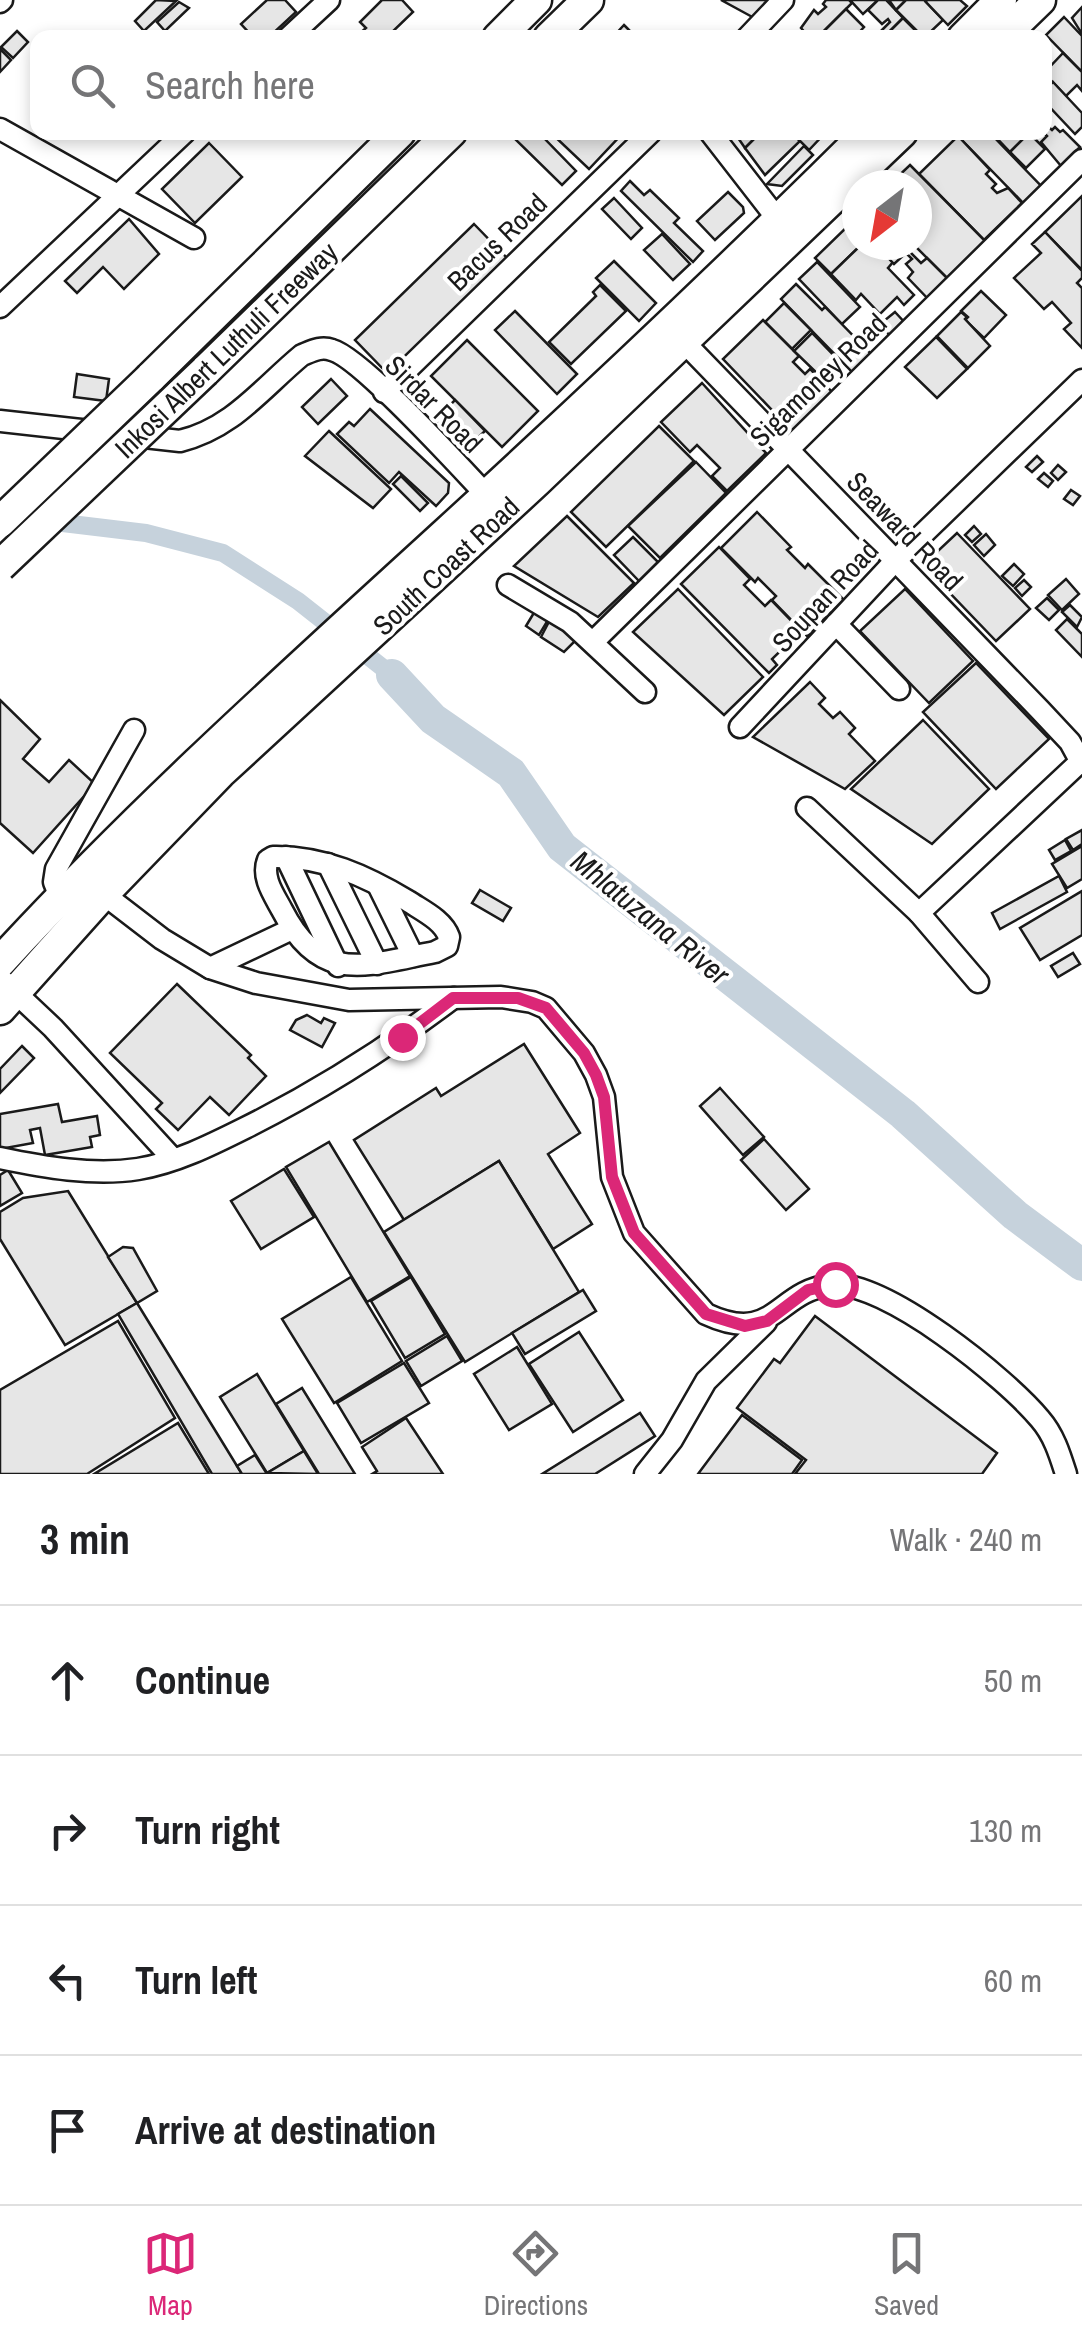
<!DOCTYPE html>
<meta charset="utf-8">
<style>
:root{--surface:#fff;--page:#f2f2f2;--text:#202124;--muted:#757577;--line:#e0e0e0;--accent:#db2777}
body{margin:0;font-family:"Archivo Narrow",sans-serif;background:var(--page);color:var(--text)}
.compass{position:absolute;left:842px;top:170px;width:90px;height:90px;border-radius:50%;background:var(--surface);box-shadow:0 5px 15px #0003;rotate:211deg}
.stop{position:absolute;width:30px;height:30px;margin:-22px;border:8px solid #db2777;border-radius:50%;background:#fff}
.stop.end{background:#db2777;border-color:#fff;box-shadow:0 2px 10px #0008}
.list{margin:0;padding:0;list-style:none}
h2{display:flex;justify-content:space-between;align-items:center;height:130px;margin:0;padding:0 40px;font-size:42px}
h2 small{font-size:32px;font-weight:400;color:var(--muted)}
.list li{display:grid;grid-template-columns:65px 1fr auto;gap:30px;align-items:center;box-sizing:border-box;height:150px;padding:0 40px;border-top:2px solid var(--line)}
.list b{display:block;font-size:38px;white-space:nowrap}
.list em{font-size:32px;font-style:normal;color:var(--muted)}
.icon{flex:none;width:55px;height:55px;fill:none;stroke:currentColor;stroke-width:2;stroke-linecap:round;stroke-linejoin:round}
.map{position:relative;flex:none;width:1082px;height:1474px;overflow:hidden}
.search{position:absolute;background:var(--surface);box-shadow:0 5px 15px #0003;left:30px;right:30px;top:30px;height:110px;display:flex;align-items:center;gap:25px;box-sizing:border-box;padding:0 35px;border-radius:20px;color:var(--muted);font-size:38px}
.sheet{height:730px;background:var(--surface)}
nav{display:flex;justify-content:space-around;align-items:center;box-sizing:border-box;height:140px;border-top:2px solid var(--line);background:var(--surface);font-size:28px;color:var(--muted)}
nav a{display:grid;justify-items:center;gap:5px}
nav .on{color:var(--accent)}
.map>svg:first-child{display:block}
.lines{fill:none;stroke-linecap:round;stroke-linejoin:round}
.canal{stroke:#c6d2dc;stroke-width:18}
.river{stroke:#c6d2dc;stroke-width:32}
.building{fill:#e6e6e6;stroke:#1a1a1a;stroke-width:2.5}
.minor-casing{stroke:#1a1a1a;stroke-width:25}
.highway-casing{stroke:#1a1a1a;stroke-width:35}
.minor{stroke:#fff;stroke-width:20}
.highway{stroke:#fff;stroke-width:30}
.highway-bridge-casing{stroke:#1a1a1a;stroke-width:35;stroke-linecap:butt}
.highway-bridge{stroke:#fff;stroke-width:30}
.route{stroke:#db2777;stroke-width:12}
.labels{text-anchor:middle;stroke-width:8;stroke-linejoin:round;paint-order:stroke}
.street-label{font-size:28px;fill:#1a1a1a;stroke:#fff}
.water-label{font-size:30px;font-style:italic;fill:#1a1a1a;stroke:#fff}
</style>
<div class="map">
<svg width="1082" height="1474" viewBox="0 0 1082 1474">
<rect width="100%" height="100%" fill="#fff"/>
<g class="lines">
<!-- canal -->
<polyline class="canal" points="46,521 146,533 223,553 298,601 392,675"/>
<!-- river -->
<polyline class="river" points="392,675 433,719 511,773 562,847 903,1114 1015,1215 1082,1265"/>
</g>
<!-- building -->
<g class="building">
<polygon points="156,0 176,1 144,31 135,21"/>
<polygon points="267,0 285,0 296,12 268,38 254,38 241,24"/>
<polygon points="382,0 402,0 413,12 386,38 362,38 359,34 366,28 360,22"/>
<polygon points="721,0 772,0 756,19"/>
<polygon points="826,0 849,0 852,3 817,38 810,38 801,28 814,10 818,14 826,7 823,4"/>
<polygon points="850,0 878,0 863,14"/>
<polygon points="878,0 886,0 903,18 886,35 881,31 890,22 888,19 882,24 868,10"/>
<polygon points="889,0 906,0 896,10"/>
<polygon points="906,0 924,0 943,20 924,38 896,10"/>
<polygon points="927,0 960,0 967,6 948,25 926,2"/>
<polygon points="179,2 189,8 165,31 157,22"/>
<polygon points="1082,7 1082,34 1072,18"/>
<polygon points="846,9 864,27 854,38 838,38 834,33 829,38 822,38 820,35"/>
<polygon points="1064,17 1082,36 1082,72 1046,35"/>
<polygon points="903,18 923,38 888,38 886,35"/>
<polygon points="624,25 637,38 612,38"/>
<polygon points="17,31 28,42 13,58 1,47"/>
<polygon points="0,49 11,60 0,72"/>
<polygon points="1063,53 1082,72 1082,91 1077,85 1066,96 1044,73"/>
<polygon points="1053,82 1082,113 1082,127 1075,134 1044,101 1044,90"/>
<polygon points="1044,123 1052,130 1055,127 1060,132 1063,130 1080,147 1061,166 1041,142 1047,136 1043,132"/>
<polygon points="521,132 538,132 576,171 562,185 515,139"/>
<polygon points="550,132 619,132 621,135 589,169"/>
<polygon points="734,132 761,132 745,148"/>
<polygon points="761,132 791,132 800,141 765,175 745,148"/>
<polygon points="791,132 826,132 809,150"/>
<polygon points="962,132 989,132 1046,191 1028,208 958,136"/>
<polygon points="991,132 1028,132 1029,133 1010,152"/>
<polygon points="1029,133 1045,149 1026,168 1010,152"/>
<polygon points="958,136 990,170 986,174 996,184 992,188 997,193 1008,188 1022,203 984,240 919,174"/>
<polygon points="209,143 242,177 195,223 162,189"/>
<polygon points="804,146 813,155 782,186 767,184"/>
<polygon points="910,165 990,246 952,283 914,245 917,245 917,185 889,185"/>
<polygon points="630,181 644,195 650,190 679,218 674,223 703,251 693,262 621,191"/>
<polygon points="728,192 743,207 744,213 715,240 697,221"/>
<polygon points="1082,196 1082,270 1045,232"/>
<polygon points="614,198 642,228 631,239 602,209"/>
<polygon points="129,219 159,254 124,289 103,267 77,293 65,281"/>
<polygon points="853,221 857,225 857,245 861,245 831,274 815,258"/>
<polygon points="474,224 507,258 388,374 355,340"/>
<polygon points="1045,232 1082,271 1082,278 1077,283 1082,288 1082,348 1064,329 1071,323 1052,302 1044,309 1014,278 1041,253 1032,244"/>
<polygon points="662,234 690,264 673,280 644,250"/>
<polygon points="861,245 876,245 893,262 888,268 914,295 904,305 897,297 880,314 861,294 856,300 831,274"/>
<polygon points="876,245 914,245 909,251 921,263 927,258 952,283 932,303 908,278 913,272 906,264 912,259 906,253 894,264"/>
<polygon points="614,261 656,303 639,321 596,278"/>
<polygon points="817,262 860,307 842,324 799,279"/>
<polygon points="796,284 822,310 825,307 874,357 855,375 781,299"/>
<polygon points="600,285 626,311 571,364 549,342 596,296 593,292"/>
<polygon points="981,291 1006,315 984,338 965,320 968,317 961,311"/>
<polygon points="784,303 811,330 792,349 765,322"/>
<polygon points="515,311 577,374 557,394 495,330"/>
<polygon points="895,312 907,325 893,339 877,322 882,318 884,321"/>
<polygon points="961,312 967,317 965,319 990,346 968,368 937,336"/>
<polygon points="763,320 799,356 793,362 805,374 810,369 833,393 793,432 723,359"/>
<polygon points="812,333 841,363 824,380 794,351"/>
<polygon points="936,337 967,369 937,398 905,367"/>
<polygon points="467,340 538,411 502,447 431,376"/>
<polygon points="77,374 109,379 106,401 74,397"/>
<polygon points="331,379 347,396 318,424 302,407"/>
<polygon points="702,383 766,453 727,491 712,476 720,468 697,445 690,452 661,422"/>
<polygon points="455,400 485,431 466,449 436,419"/>
<polygon points="370,409 449,483 448,493 436,506 399,472 389,483 337,434 349,422 354,426"/>
<polygon points="659,426 694,461 606,547 571,512"/>
<polygon points="329,431 391,489 373,508 305,456"/>
<polygon points="1037,456 1043,462 1032,472 1026,467"/>
<polygon points="696,462 726,493 660,558 628,526"/>
<polygon points="1058,465 1066,472 1058,480 1051,473"/>
<polygon points="1044,473 1053,481 1048,487 1038,479"/>
<polygon points="401,476 428,503 420,511 393,484"/>
<polygon points="1071,490 1080,496 1073,505 1064,499"/>
<polygon points="757,512 791,547 787,550 805,568 808,564 844,600 807,636 772,600 776,596 758,578 755,582 721,548"/>
<polygon points="567,516 634,583 598,617 514,566"/>
<polygon points="974,526 981,534 972,542 965,535"/>
<polygon points="957,533 1030,609 996,641 923,565"/>
<polygon points="986,534 995,545 984,556 974,545"/>
<polygon points="633,537 658,562 639,581 614,555"/>
<polygon points="719,547 750,579 744,585 765,606 771,600 801,631 772,659 777,665 769,673 681,584"/>
<polygon points="1014,564 1024,574 1013,586 1002,576"/>
<polygon points="1066,579 1079,594 1062,610 1048,595"/>
<polygon points="1024,580 1031,587 1022,596 1015,588"/>
<polygon points="678,589 763,677 724,715 633,632"/>
<polygon points="905,589 973,661 929,703 860,631"/>
<polygon points="1047,598 1059,610 1049,620 1036,608"/>
<polygon points="1070,605 1082,617 1077,627 1062,612"/>
<polygon points="538,606 551,615 539,635 526,626"/>
<polygon points="553,614 580,636 564,652 541,637"/>
<polygon points="1067,619 1082,634 1082,657 1056,630"/>
<polygon points="976,663 1049,739 996,789 923,712"/>
<polygon points="810,682 825,698 819,704 833,718 840,712 855,728 849,734 875,761 845,789 753,737"/>
<polygon points="0,700 40,739 23,759 49,782 69,760 95,784 33,853 0,823"/>
<polygon points="923,720 989,789 932,844 851,789"/>
<polygon points="1082,830 1082,844 1073,850 1066,839"/>
<polygon points="1065,840 1071,851 1055,860 1049,850"/>
<polygon points="1082,846 1082,879 1067,888 1052,864"/>
<polygon points="1059,876 1067,892 1000,929 992,913"/>
<polygon points="480,890 511,908 503,921 472,903"/>
<polygon points="1082,891 1082,935 1040,960 1020,928"/>
<polygon points="1073,953 1080,964 1058,977 1051,966"/>
<polygon points="177,984 251,1055 248,1058 266,1076 229,1115 210,1097 178,1130 156,1109 162,1103 110,1053"/>
<polygon points="307,1015 321,1023 324,1018 335,1023 322,1047 290,1030 296,1020"/>
<polygon points="524,1044 580,1133 548,1154 592,1224 553,1249 499,1161 404,1220 354,1140 436,1088 441,1096"/>
<polygon points="22,1046 34,1058 0,1093 0,1069"/>
<polygon points="720,1088 764,1137 743,1155 700,1106"/>
<polygon points="58,1104 62,1122 97,1116 100,1135 90,1137 92,1147 45,1155 40,1128 30,1130 33,1143 0,1149 0,1114"/>
<polygon points="764,1139 809,1189 786,1210 741,1160"/>
<polygon points="329,1142 410,1276 367,1302 286,1167"/>
<polygon points="499,1161 579,1292 465,1362 384,1232"/>
<polygon points="284,1169 314,1217 261,1249 231,1201"/>
<polygon points="8,1170 22,1193 0,1206 0,1175"/>
<polygon points="68,1191 137,1303 65,1345 0,1239 0,1212 23,1198"/>
<polygon points="123,1247 133,1248 157,1291 137,1303 108,1257"/>
<polygon points="351,1277 402,1361 334,1403 282,1319"/>
<polygon points="411,1277 445,1334 405,1358 371,1301"/>
<polygon points="583,1290 596,1311 525,1354 512,1333"/>
<polygon points="137,1303 237,1466 242,1474 212,1474 118,1314"/>
<polygon points="815,1316 997,1453 982,1474 795,1474 806,1460 737,1408 774,1359 780,1363"/>
<polygon points="118,1321 175,1418 87,1474 0,1474 0,1390"/>
<polygon points="579,1332 623,1400 573,1432 529,1364"/>
<polygon points="447,1336 462,1361 421,1386 406,1361"/>
<polygon points="517,1347 552,1404 509,1430 474,1374"/>
<polygon points="404,1363 429,1403 361,1443 337,1403"/>
<polygon points="257,1374 304,1451 267,1473 220,1397"/>
<polygon points="302,1388 355,1474 319,1474 276,1404"/>
<polygon points="640,1413 655,1436 595,1474 542,1474"/>
<polygon points="742,1415 802,1460 792,1474 698,1474"/>
<polygon points="406,1418 443,1474 372,1474 377,1471 362,1447"/>
<polygon points="178,1423 209,1474 94,1474"/>
<polygon points="304,1451 318,1474 267,1473"/>
<polygon points="255,1455 267,1474 242,1474 237,1466"/>
</g>
<g class="lines">
<!-- minor casing -->
<g class="minor-casing">
<g id="minor">
<polyline points="0,2 2,0"/>
<polyline points="288,38 329,0"/>
<polyline points="747,38 783,0"/>
<polyline points="0,129 194,238"/>
<polyline points="710,132 779,221"/>
<polyline points="0,307 185,132"/>
<polyline points="682,340 1040,710 1070,742 1082,764"/>
<polyline points="384,392 651,132"/>
<path d="M0 421 180 441C233 428 261 389 302 355 312 351 321 346 332 350 362 358 466 474 494 503"/>
<polyline points="508,585 570,622 645,692"/>
<polyline points="836,624 899,689"/>
<polyline points="594,641 1082,160"/>
<polyline points="740,727 895,561 1082,380"/>
<polyline points="807,808 919,913 1081,761"/>
<path d="M273 857C323 856 366 876 408 901 423 911 443 920 449 937L447 946 435 952C366 965 321 986 282 910 274 895 261 877 268 860Z"/>
<polyline points="286,857 338,966"/>
<polyline points="328,864 377,964"/>
<polyline points="378,885 413,956"/>
<path d="M93 886 162 939 210 968 256 983 349 1000 501 997 532 1002 546 1008 584 1053 596 1075 604 1097 612 1177 634 1233 706 1314C775 1346 776 1291 831 1285 884 1279 1007 1379 1040 1419 1054 1435 1060 1455 1066 1474"/>
<polyline points="60,897 54,882 56,869 134,730"/>
<polyline points="919,913 978,982"/>
<polyline points="210,968 292,929"/>
<polyline points="0,978 53,1028 173,1159"/>
<path d="M0 1158C43 1167 93 1176 138 1169 175 1163 211 1145 245 1128 319 1091 387 1048 453 998"/>
<polyline points="645,1474 672,1440 706,1381 766,1322"/>
</g>
</g>
<!-- highway casing -->
<g class="highway-casing">
<g id="highway">
<polyline points="498,38 536,0"/>
<polyline points="549,38 588,0"/>
<polyline points="963,38 1001,0"/>
<polyline points="1001,38 1040,0"/>
<polyline points="205,371 451,132"/>
<polyline points="150,378 400,132"/>
<path d="M0 962C140 810 294 672 446 533 589 402 730 269 868 132"/>
<polyline points="0,1009 103,894 220,773 537,481 902,132"/>
</g>
</g>
<!-- minor -->
<use href="#minor" class="minor"/>
<!-- highway -->
<use href="#highway" class="highway"/>
<!-- highway-bridge casing -->
<g class="highway-bridge-casing">
<g id="highway-bridge">
<polyline points="0,522 150,378"/>
<polyline points="0,566 205,371"/>
</g>
</g>
<!-- highway-bridge -->
<use href="#highway-bridge" class="highway-bridge"/>
</g>
<g class="lines">
<!-- route -->
<polyline class="route" points="402,1037 453,998 518,998 546,1008 584,1053 596,1075 604,1097 612,1177 634,1233 706,1314 745,1326 767,1321 808,1290 835,1284"/>
</g>
<g class="labels">
<!-- street labels -->
<g class="street-label">
<text transform="translate(497 242) rotate(-44)" y="10">Bacus Road</text>
<text transform="translate(226 350) rotate(-44)" y="10">Inkosi Albert Luthuli Freeway</text>
<text transform="translate(818 380) rotate(-44)" y="10">Sigamoney Road</text>
<text transform="translate(434 404) rotate(45)" y="10">Sirdar Road</text>
<text transform="translate(905 531) rotate(46)" y="10">Seaward Road</text>
<text transform="translate(446 566) rotate(-43)" y="10">South Coast Road</text>
<text transform="translate(825 596) rotate(-47)" y="10">Soupan Road</text>
</g>
<!-- water labels -->
<g class="water-label">
<text transform="translate(650 918) rotate(39)" y="10">Mhlatuzana River</text>
</g>
</g>
</svg>
<svg class="compass" viewBox="-18 -18 36 36"><path d="M0-13l5 13h-10z" fill="#e53935"/><path d="M0 13l5-13h-10z" fill="#757577"/></svg>
<div class="stop" style="left:835px;top:1284px"></div>
<div class="stop end" style="left:402px;top:1037px"></div>
<div class="search"><svg class="icon" aria-label="search" viewBox="0 0 24 24"><circle cx="10" cy="10" r="6"/><path d="M15 15l6 6"/></svg>Search here</div>
</div>
<section class="sheet">
<h2>3 min<small>Walk · 240 m</small></h2>
<ul class="list">
<li><svg class="icon" aria-label="ahead" viewBox="0 0 24 24"><path d="M12 20V5M6 11l6-6 6 6"/></svg><div><b>Continue</b></div><em>50 m</em></li>
<li><svg class="icon" aria-label="right" viewBox="0 0 24 24"><path d="M7 20v-9h11M14 6l5 5-5 5"/></svg><div><b>Turn right</b></div><em>130 m</em></li>
<li><svg class="icon" aria-label="left" viewBox="0 0 24 24"><path d="M17 20v-9H6M10 6l-5 5 5 5"/></svg><div><b>Turn left</b></div><em>60 m</em></li>
<li><svg class="icon" aria-label="arrive" viewBox="0 0 24 24"><path d="M6 21V4h12l-3 4 3 4H6"/></svg><div><b>Arrive at destination</b></div></li>
</ul>
</section>
<nav>
<a class="on"><svg class="icon" aria-label="map" viewBox="0 0 24 24"><path d="M3 6l6-2 6 2 6-2v14l-6 2-6-2-6 2zM9 4v14M15 6v14"/></svg>Map</a>
<a><svg class="icon" aria-label="directions" viewBox="0 0 24 24"><path d="M12 3l9 9-9 9-9-9zM9 14v-3h6M13 9l2 2-2 2"/></svg>Directions</a>
<a><svg class="icon" aria-label="saved" viewBox="0 0 24 24"><path d="M7 4h10v16l-5-4-5 4z"/></svg>Saved</a>
</nav>
